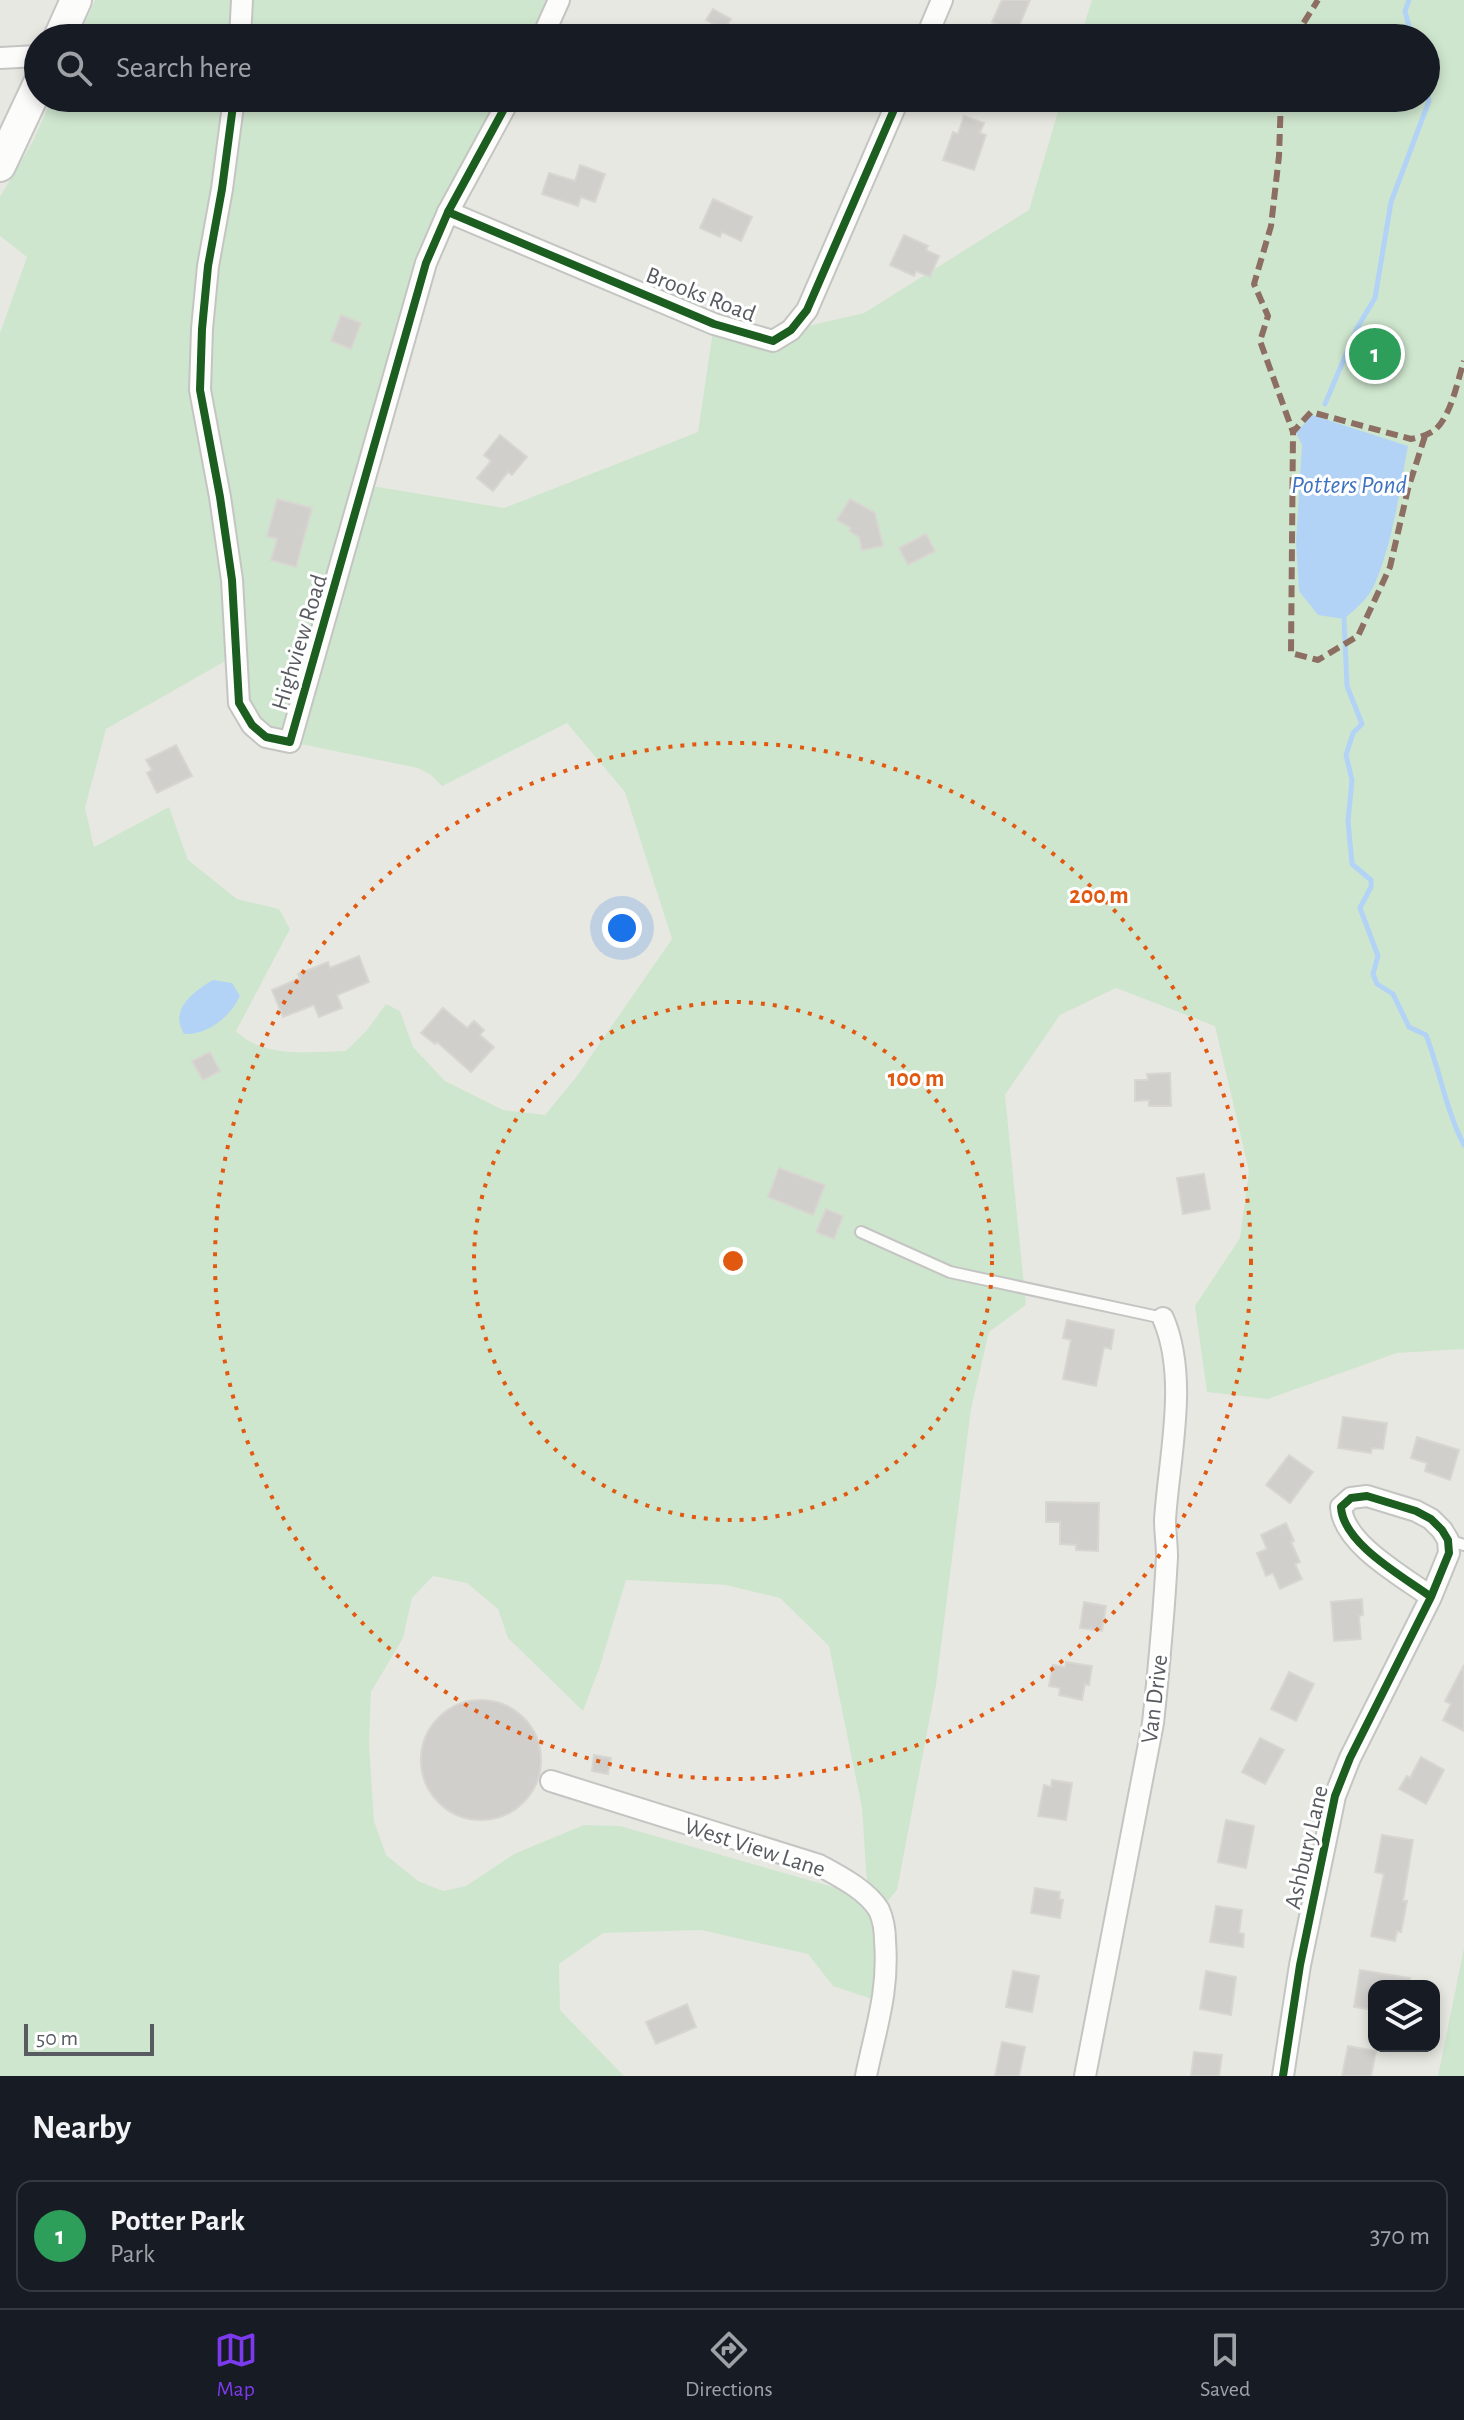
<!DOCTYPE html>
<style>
:root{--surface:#171b24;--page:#242831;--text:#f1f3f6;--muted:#9ea1a6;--line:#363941;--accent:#7c3aed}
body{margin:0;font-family:"Alegreya Sans",sans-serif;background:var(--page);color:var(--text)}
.controls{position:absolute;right:24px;bottom:24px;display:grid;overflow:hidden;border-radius:16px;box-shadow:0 4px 12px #0003}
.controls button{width:72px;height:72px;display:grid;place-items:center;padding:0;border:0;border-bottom:2px solid var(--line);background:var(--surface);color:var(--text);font:40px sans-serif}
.scale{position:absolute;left:24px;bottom:20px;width:130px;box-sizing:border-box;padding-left:8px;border:4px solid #585b60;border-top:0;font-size:22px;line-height:28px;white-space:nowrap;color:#585b60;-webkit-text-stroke:6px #fff;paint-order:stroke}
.you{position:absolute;left:622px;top:928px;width:28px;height:28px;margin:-20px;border:6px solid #fff;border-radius:50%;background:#1a73e8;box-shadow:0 0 0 12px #1a73e833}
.badge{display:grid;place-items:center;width:52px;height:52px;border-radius:50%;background:var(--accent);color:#fff;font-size:26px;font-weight:700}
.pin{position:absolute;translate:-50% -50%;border:4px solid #fff;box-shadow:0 2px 8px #0006}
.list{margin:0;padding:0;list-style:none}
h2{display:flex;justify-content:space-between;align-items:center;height:104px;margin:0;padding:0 32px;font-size:34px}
h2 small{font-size:26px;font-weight:400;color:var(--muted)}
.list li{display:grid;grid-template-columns:52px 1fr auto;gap:24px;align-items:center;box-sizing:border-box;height:112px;margin:0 16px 16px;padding:0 16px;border:2px solid var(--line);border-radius:16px}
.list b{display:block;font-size:30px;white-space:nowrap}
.list p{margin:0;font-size:26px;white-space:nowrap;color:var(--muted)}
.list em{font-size:26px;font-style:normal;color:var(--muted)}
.icon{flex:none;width:44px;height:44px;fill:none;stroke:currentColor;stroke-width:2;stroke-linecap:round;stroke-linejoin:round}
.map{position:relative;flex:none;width:1464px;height:2076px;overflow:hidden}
.search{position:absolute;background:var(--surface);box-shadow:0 4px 12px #0003;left:24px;right:24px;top:24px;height:88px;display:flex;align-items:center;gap:20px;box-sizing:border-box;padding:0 28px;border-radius:44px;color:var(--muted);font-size:30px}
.sheet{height:232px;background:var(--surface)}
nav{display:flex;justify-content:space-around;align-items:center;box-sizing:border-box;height:112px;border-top:2px solid var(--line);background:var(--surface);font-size:22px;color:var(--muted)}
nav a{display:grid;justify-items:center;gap:4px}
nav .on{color:var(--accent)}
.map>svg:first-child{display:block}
.green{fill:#cfe6ce;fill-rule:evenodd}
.water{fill:#b2d3f6}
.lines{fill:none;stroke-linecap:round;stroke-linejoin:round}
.stream{stroke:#b2d3f6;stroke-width:5}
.building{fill:#d0cfcc;stroke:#d8d6d1;stroke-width:2}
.lane-casing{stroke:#c4c5c3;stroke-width:14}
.street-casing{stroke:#c4c5c3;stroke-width:24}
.secondary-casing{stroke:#c5c7c5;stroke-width:34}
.lane{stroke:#fcfcfb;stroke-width:10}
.street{stroke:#fcfcfb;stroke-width:20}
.secondary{stroke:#fcfcfb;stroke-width:30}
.quiet{stroke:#8d6e63;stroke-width:6;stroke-dasharray:12 6;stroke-linecap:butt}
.cycleway-casing{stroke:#fff;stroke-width:13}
.cycleway{stroke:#1b5e20;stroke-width:8}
.ring{fill:none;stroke:#e15910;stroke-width:4;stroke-dasharray:4 8}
.labels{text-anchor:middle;stroke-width:6;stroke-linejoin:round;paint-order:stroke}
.street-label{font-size:24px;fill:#585b60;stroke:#fff}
.water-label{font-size:26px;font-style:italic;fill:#3f73c1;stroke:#fff}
.centre{fill:#e15910;stroke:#fff;stroke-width:4}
.ring-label{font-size:24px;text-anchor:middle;font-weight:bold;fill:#e15910;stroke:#fff;stroke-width:6;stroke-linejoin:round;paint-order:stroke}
</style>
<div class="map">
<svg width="1464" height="2076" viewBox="0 0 1464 2076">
<rect width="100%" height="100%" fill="#e8e8e2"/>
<!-- green -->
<g class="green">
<polygon points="95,0 559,0 542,38 78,38"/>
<path d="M1092 0H1464V1349L1397 1353 1268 1399 1207 1392 1195 1306 1240 1238 1249 1171 1215 1026 1116 988 1060 1015 1005 1095 1026 1305 989 1332 971 1409 936 1685 897 1890 879 1911 884 2003 833 1986 808 1954 701 1930 603 1933 559 1964 560 2010 624 2076H0V333L27 257 0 236V197L33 141 52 98H510L448 212 366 485 504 508 698 432 714 324 749 335 791 330 864 313 1029 210 1062 98H1426V38H1080ZM236 655 252 725 266 737 418 768 431 775 442 786 567 723 625 792 672 939 577 1076 545 1115 503 1110 445 1081 413 1047 400 1011 386 1004 367 1030 346 1051C310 1052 263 1058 236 1031L290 929 279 909 237 899 188 860 169 807 94 847 85 808 106 729ZM433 1576 467 1583 498 1609 508 1638 583 1711 599 1669 626 1580 726 1585 780 1598 829 1646 862 1808 868 1898 849 1883 833 1887 620 1826 584 1825 514 1854 466 1886 443 1891 418 1881 386 1855 374 1821 369 1744 371 1692 403 1638 412 1598Z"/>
<polygon points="1464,1948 1464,2076 1438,2076"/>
</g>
<!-- water -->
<g class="water">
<path d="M1312 415 1408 446C1400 489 1393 540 1376 581 1370 597 1357 608 1344 619L1318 615 1299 591 1296 543 1302 445 1296 433Z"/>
<path d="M213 980 232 983 240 996C230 1017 208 1035 184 1034 169 1009 193 992 213 980Z"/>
</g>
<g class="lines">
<!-- stream -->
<g class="stream">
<polyline points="1409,0 1405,11 1412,38"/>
<polyline points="1325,404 1357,328 1375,298 1391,202 1429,101 1426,90"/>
<path d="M1344 619 1347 686 1362 724 1353 733 1346 755 1352 780 1348 821 1352 864 1371 880V887L1360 908 1378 956 1373 974 1377 984 1393 994 1409 1027 1426 1035C1440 1071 1446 1111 1464 1145"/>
</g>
</g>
<!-- building -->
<g class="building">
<polygon points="1002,0 1030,0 1016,33 992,22"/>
<polygon points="713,9 731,19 724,30 706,20"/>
<polygon points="964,116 984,123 980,133 986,135 974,170 943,160 953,132 958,134"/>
<polygon points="580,165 605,174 595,202 581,197 578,206 542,194 549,173 575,181"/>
<polygon points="713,199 752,217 741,241 722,232 720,237 700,228"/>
<polygon points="904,235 928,246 926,250 939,256 930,277 916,271 914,276 890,265"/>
<polygon points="341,315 361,323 351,349 331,341"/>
<polygon points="500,435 527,457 512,475 508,472 493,491 477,478 491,461 484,455"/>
<polygon points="277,499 312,508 296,567 271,560 277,539 267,536"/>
<polygon points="850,499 875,513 883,546 862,550 859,537 849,531 851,528 837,520"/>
<polygon points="926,534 935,551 908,565 899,548"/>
<polygon points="176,745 192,776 157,793 147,773 152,770 146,760"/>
<polygon points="359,956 369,982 337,995 342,1008 319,1017 314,1005 283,1017 272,990 300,978 298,974 328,962 330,968"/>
<polygon points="443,1008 467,1028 474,1021 484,1030 480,1035 494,1047 471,1072 437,1042 435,1044 421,1033"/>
<polygon points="210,1052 220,1071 203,1080 192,1061"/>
<polygon points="1170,1073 1171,1106 1149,1106 1149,1100 1135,1101 1135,1080 1148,1080 1147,1074"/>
<polygon points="779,1168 825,1185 813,1215 768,1197"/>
<polygon points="1204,1174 1210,1209 1183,1214 1177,1178"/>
<polygon points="826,1209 843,1216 834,1239 816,1232"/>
<polygon points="1067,1320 1114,1330 1111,1349 1104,1347 1096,1386 1063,1379 1071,1340 1063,1338"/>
<polygon points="1343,1417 1387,1423 1383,1449 1372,1448 1371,1453 1338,1448"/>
<polygon points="1417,1437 1459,1450 1450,1480 1425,1471 1427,1463 1411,1458"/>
<polygon points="1289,1455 1313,1472 1290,1503 1266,1485"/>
<polygon points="1046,1502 1099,1503 1098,1551 1076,1550 1076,1545 1060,1544 1060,1522 1046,1522"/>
<polygon points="1286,1523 1294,1541 1291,1542 1300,1562 1295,1564 1302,1579 1280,1589 1273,1573 1266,1576 1257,1553 1267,1549 1261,1535"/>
<polygon points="1362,1599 1363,1615 1359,1616 1361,1639 1334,1641 1331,1602"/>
<polygon points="1084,1602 1106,1606 1102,1631 1080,1628"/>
<polygon points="1066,1662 1092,1666 1089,1685 1085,1684 1082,1700 1059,1695 1060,1688 1049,1686 1053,1665 1065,1667"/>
<polygon points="1464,1665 1464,1731 1443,1720 1451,1704 1445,1701"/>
<polygon points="1289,1672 1314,1684 1296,1721 1271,1709"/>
<circle cx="481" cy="1760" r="60"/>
<polygon points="1260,1738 1284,1750 1265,1784 1242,1772"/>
<polygon points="594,1755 611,1758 608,1774 592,1771"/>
<polygon points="1421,1757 1444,1770 1426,1804 1399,1789 1407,1776 1410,1778"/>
<polygon points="1052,1780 1072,1783 1066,1820 1038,1816 1044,1785 1051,1787"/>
<polygon points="1226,1820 1254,1826 1246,1868 1218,1862"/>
<polygon points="1382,1835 1413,1840 1403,1901 1407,1901 1401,1932 1397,1931 1395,1941 1371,1936 1384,1874 1375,1872"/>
<polygon points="1035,1888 1060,1892 1059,1899 1063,1900 1060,1918 1031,1913"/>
<polygon points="1216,1906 1242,1910 1239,1933 1244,1934 1243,1947 1210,1942"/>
<polygon points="1360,1970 1410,1978 1409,1986 1374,1986 1374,2010 1354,2007"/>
<polygon points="1013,1971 1039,1976 1032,2012 1006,2007"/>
<polygon points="1206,1971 1236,1977 1231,2015 1200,2009"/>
<polygon points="687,2004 696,2027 656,2044 646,2022"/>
<polygon points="1002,2042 1025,2047 1019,2076 995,2076"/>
<polygon points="1348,2046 1376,2051 1371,2076 1342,2076"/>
<polygon points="1194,2052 1222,2055 1219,2076 1191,2076"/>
</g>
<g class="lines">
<!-- lane casing -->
<g class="lane-casing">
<g id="lane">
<polyline points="861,1232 950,1272 1163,1318"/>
<polyline points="1448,1540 1464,1545"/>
</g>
</g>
<!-- street casing -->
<g class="street-casing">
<g id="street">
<polyline points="240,38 242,0"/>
<polyline points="542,38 559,0"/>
<polyline points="926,38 942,0"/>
<polyline points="0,58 38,56"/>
<polyline points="234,98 222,189 208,266 202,329 200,390 220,497 232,580 239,703 252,725 266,737 290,742 426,263 448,212 510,98"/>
<polyline points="448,212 714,324 773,341 791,330 807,310 899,98"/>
<path d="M551 1781 819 1865C839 1876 867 1890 879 1910 883 1919 885 1932 885 1941 889 1992 876 2027 866 2076"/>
<path d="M1085 2076 1153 1723C1159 1667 1164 1612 1167 1557 1167 1544 1165 1532 1165 1520 1169 1456 1189 1378 1163 1318"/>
<path d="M1283 2076 1300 1965 1335 1796 1350 1758 1431 1597 1449 1553 1448 1540 1442 1530 1431 1519 1416 1511 1367 1496 1351 1498 1341 1507C1343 1544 1404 1577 1431 1597"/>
</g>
</g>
<!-- secondary casing -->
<g class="secondary-casing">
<g id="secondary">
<polyline points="59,38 76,0"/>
<polyline points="0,166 38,85"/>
</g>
</g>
<!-- lane -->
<use href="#lane" class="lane"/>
<!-- street -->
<use href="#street" class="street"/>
<!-- secondary -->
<use href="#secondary" class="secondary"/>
<!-- quiet -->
<g class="quiet">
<polyline points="1294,38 1318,0"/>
<polyline points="1281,98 1279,156 1271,226 1254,284 1268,316 1260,341 1293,432"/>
<path d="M1425 436 1408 489 1390 567 1358 636 1318 660 1291 653 1293 432 1311 412 1411 439C1420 437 1429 435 1436 429 1452 413 1457 382 1464 361"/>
</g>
<!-- cycleway casing -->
<g class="cycleway-casing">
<g id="cycleway">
<polyline points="234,98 222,189 208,266 202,329 200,390 220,497 232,580 239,703 252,725 266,737 290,742 426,263 448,212 510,98"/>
<polyline points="448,212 714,324 773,341 791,330 807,310 899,98"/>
<path d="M1283 2076 1300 1965 1335 1796 1350 1758 1431 1597 1449 1553 1448 1540 1442 1530 1431 1519 1416 1511 1367 1496 1351 1498 1341 1507C1343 1544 1404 1577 1431 1597"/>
</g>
</g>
<!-- cycleway -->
<use href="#cycleway" class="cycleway"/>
</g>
<!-- distance rings -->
<g class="ring">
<circle cx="733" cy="1261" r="259"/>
<circle cx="733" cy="1261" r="518"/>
</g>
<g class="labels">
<!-- street labels -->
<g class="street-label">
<text transform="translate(701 294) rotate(21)" y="8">Brooks Road</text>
<text transform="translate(299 642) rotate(-73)" y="8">Highview Road</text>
<text transform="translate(1154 1699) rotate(-83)" y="8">Van Drive</text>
<text transform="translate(755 1847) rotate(18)" y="8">West View Lane</text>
<text transform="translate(1306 1847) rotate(-77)" y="8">Ashbury Lane</text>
</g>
<!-- water labels -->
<g class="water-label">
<text x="1349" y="493">Potters Pond</text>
</g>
</g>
<circle cx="733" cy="1261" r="12" class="centre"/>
<g class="ring-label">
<text x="1099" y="903">200 m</text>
<text x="916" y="1086">100 m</text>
</g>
</svg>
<div class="controls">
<button><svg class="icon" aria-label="layers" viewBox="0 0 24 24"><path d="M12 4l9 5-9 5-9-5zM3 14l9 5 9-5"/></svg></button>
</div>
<div class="scale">50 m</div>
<div class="you"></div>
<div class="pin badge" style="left:1375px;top:354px;background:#2e9e5b">1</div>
<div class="search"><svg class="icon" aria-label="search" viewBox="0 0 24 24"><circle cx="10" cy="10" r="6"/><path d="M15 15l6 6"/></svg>Search here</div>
</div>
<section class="sheet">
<h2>Nearby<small></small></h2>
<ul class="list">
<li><span class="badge" style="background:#2e9e5b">1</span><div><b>Potter Park</b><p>Park</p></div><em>370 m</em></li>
</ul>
</section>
<nav>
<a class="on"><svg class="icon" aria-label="map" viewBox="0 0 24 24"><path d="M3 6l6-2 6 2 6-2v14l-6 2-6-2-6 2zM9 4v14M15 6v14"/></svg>Map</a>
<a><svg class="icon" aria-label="directions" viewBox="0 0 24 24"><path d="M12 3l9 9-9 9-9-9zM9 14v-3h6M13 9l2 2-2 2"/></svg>Directions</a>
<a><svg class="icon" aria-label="saved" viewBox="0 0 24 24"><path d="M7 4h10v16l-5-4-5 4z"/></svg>Saved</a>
</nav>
